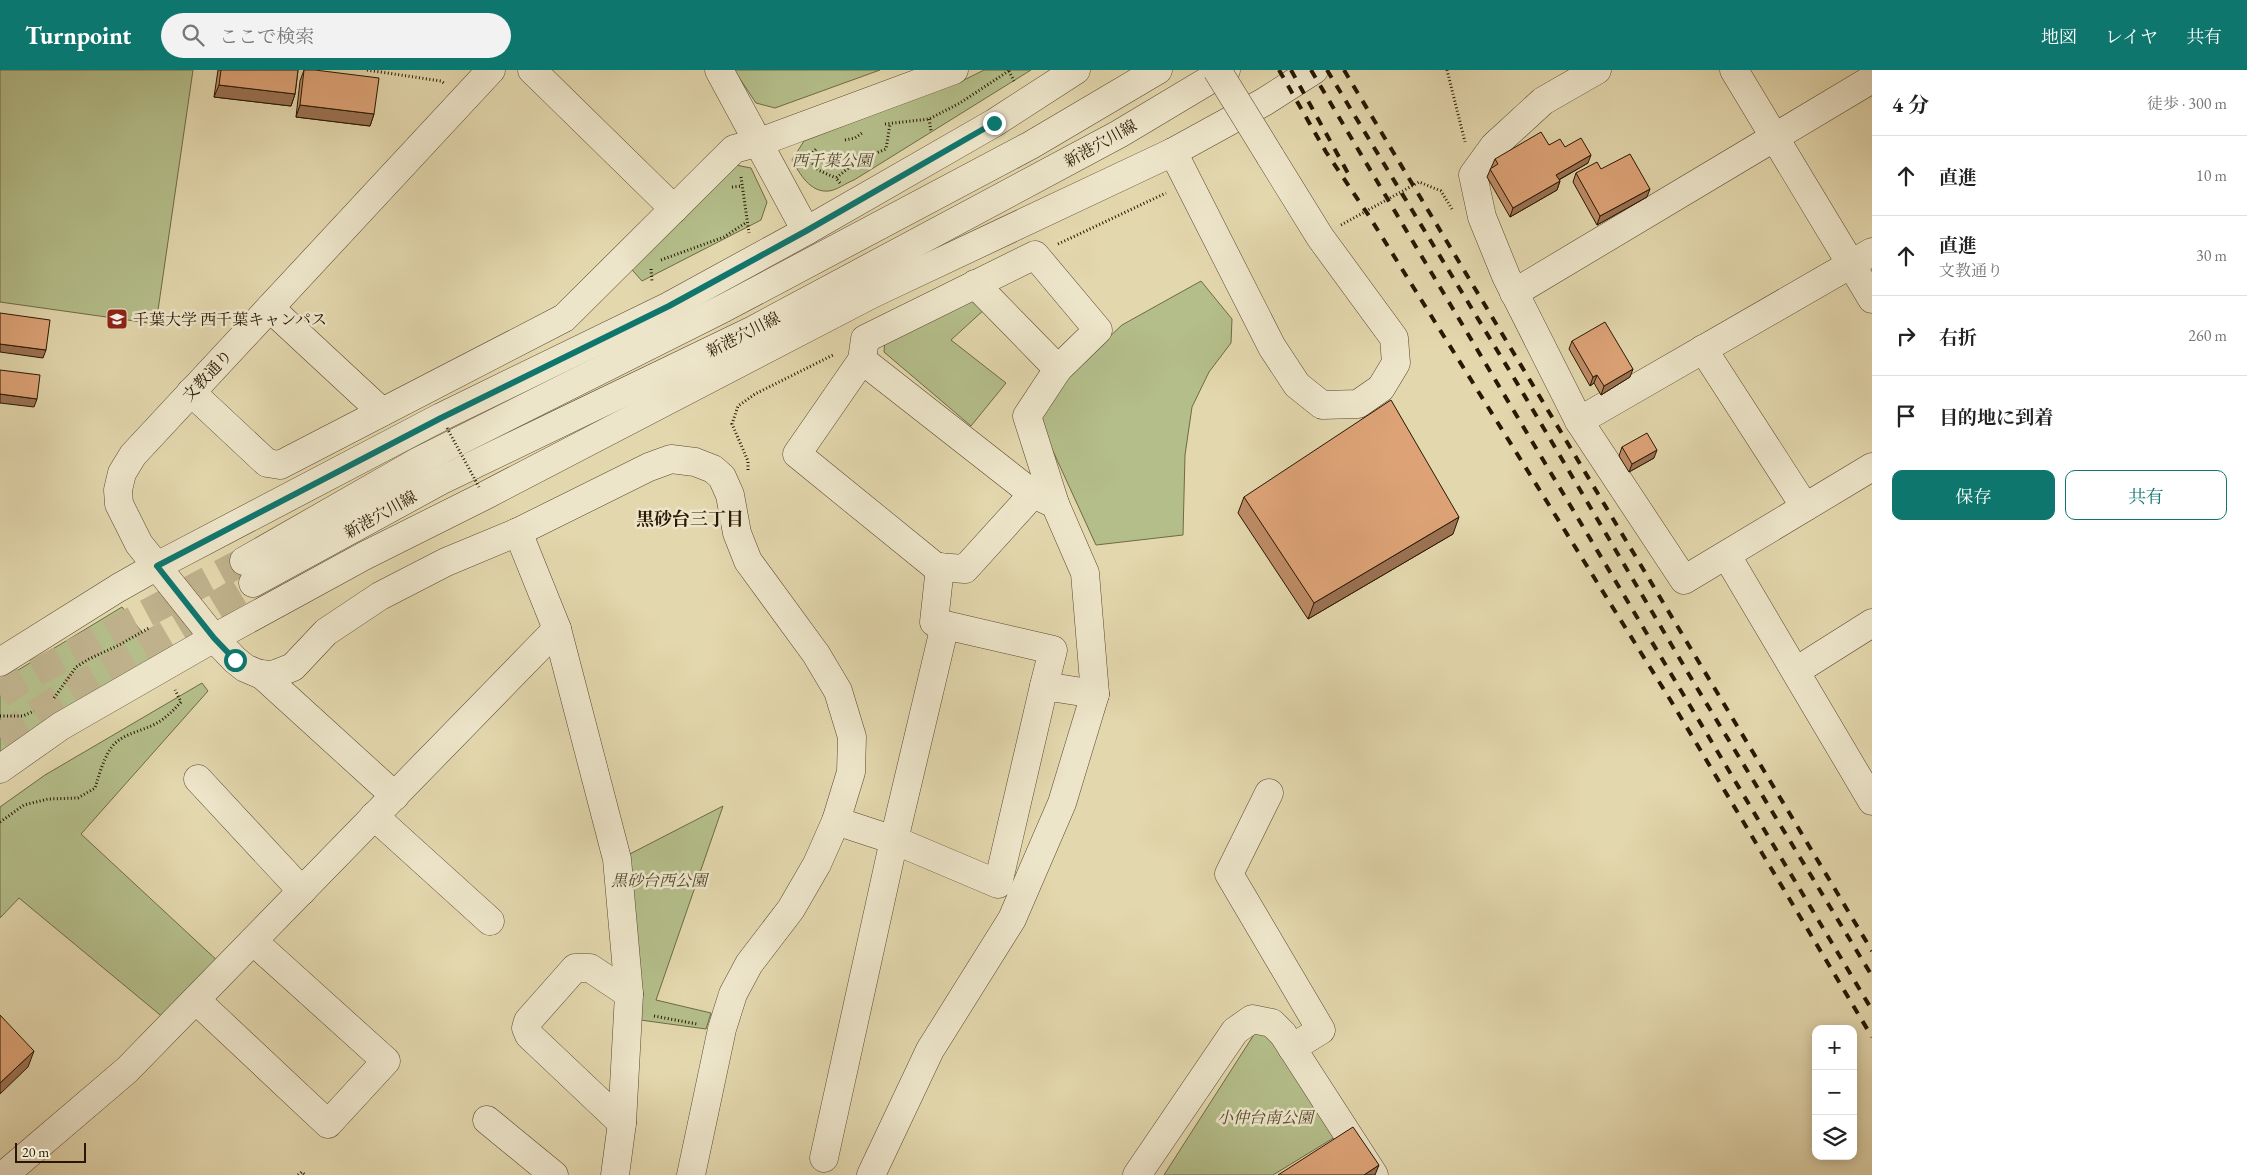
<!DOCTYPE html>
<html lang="ja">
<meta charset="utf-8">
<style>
:root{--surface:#fff;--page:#f2f2f2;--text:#222;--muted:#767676;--line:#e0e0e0;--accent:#0f766e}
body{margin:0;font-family:"EB Garamond","Noto Serif JP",serif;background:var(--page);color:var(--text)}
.controls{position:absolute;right:15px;bottom:15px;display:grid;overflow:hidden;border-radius:10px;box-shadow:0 2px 12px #0003}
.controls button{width:45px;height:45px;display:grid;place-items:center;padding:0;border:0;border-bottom:1px solid var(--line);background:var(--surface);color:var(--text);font:25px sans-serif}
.scale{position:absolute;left:15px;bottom:12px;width:71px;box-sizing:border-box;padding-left:5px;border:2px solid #291702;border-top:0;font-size:14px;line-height:18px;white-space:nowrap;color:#291702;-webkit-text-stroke:4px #ede5ca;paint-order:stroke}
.stop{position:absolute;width:15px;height:15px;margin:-11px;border:4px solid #0f766e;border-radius:50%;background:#fff}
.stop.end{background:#0f766e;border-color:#fff;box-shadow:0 1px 5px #0008}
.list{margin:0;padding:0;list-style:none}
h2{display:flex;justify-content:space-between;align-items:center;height:65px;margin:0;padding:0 20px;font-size:21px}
h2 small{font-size:16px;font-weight:400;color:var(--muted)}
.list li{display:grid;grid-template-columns:32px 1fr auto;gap:15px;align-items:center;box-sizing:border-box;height:80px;padding:0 20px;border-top:1px solid var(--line)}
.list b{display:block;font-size:19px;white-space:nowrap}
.list p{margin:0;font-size:16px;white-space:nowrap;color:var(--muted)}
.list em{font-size:16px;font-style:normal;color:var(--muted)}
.actions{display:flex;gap:10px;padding:15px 20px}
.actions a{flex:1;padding:11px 0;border:1px solid var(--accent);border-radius:10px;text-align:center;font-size:18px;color:var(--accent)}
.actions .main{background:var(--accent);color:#fff}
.icon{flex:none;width:28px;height:28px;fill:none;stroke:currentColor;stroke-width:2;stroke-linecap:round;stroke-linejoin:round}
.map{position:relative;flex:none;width:1872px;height:1105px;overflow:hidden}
header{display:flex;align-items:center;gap:30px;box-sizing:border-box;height:70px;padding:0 25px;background:var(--accent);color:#fff}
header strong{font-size:24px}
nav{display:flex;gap:28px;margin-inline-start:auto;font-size:18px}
.search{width:350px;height:45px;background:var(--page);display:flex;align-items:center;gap:12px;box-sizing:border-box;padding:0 18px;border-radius:28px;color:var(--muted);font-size:19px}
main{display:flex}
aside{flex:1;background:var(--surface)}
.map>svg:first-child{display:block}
.green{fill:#b4be8a;stroke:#6e6a46}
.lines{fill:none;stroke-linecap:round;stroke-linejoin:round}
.minor-tunnel{stroke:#beb18b;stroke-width:28;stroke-dasharray:28 14;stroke-linecap:butt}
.minor-casing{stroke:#58472d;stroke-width:29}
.path{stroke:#291702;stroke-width:3;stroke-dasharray:1 2.5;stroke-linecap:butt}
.minor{stroke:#ede5ca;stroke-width:28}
.rail{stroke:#291702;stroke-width:4;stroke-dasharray:9 9;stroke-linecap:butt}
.minor-bridge-casing{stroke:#58472d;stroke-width:29;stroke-linecap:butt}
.path-bridge{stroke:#291702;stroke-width:3;stroke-dasharray:1 2.5;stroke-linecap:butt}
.minor-bridge{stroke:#ede5ca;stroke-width:28}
.wall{fill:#be8c66;stroke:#291702}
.shaded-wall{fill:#9b7253;stroke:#291702}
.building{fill:#dda377;stroke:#291702}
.route{stroke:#0f766e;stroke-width:6}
.labels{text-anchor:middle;stroke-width:5;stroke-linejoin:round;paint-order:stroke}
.street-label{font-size:16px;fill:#291702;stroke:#ede5ca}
.park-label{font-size:16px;font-style:italic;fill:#53492b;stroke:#ede5ca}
.poi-label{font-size:16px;fill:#291702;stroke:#ede5ca;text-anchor:start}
.neighbourhood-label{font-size:18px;font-weight:bold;fill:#291702;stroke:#ede5ca}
</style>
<header>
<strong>Turnpoint</strong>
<div class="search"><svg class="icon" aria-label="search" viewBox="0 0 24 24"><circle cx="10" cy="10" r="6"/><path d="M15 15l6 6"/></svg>ここで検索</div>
<nav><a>地図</a><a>レイヤ</a><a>共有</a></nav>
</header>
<main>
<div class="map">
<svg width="1872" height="1105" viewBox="0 0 1872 1105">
<rect width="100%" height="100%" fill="#e3d7ad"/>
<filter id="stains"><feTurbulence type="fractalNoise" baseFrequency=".004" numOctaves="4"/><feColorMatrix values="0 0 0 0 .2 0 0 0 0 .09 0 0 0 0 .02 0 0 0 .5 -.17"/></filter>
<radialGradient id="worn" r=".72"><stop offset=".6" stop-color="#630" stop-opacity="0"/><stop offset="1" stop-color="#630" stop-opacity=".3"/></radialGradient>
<!-- green -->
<g class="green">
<polygon points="0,0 193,0 156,254 0,232"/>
<polygon points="734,0 880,0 775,38 756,33"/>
<path d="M984 0H1031L854 110C846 113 837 120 829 121 810 123 800 104 792 90L804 71 966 9Z"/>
<polygon points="726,93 751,98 767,132 761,150 642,211 626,193"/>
<polygon points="1201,211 1232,249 1231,273 1209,302 1192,337 1185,385 1183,465 1096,475 1036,344 1050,322 1122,255"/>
<polygon points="968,229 980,231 986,238 951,270 1006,313 971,356 884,282 885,269"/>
<polygon points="122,537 161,586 0,687 0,611"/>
<polygon points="202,613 208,621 81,764 221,894 165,949 19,828 0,848 0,737 45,705"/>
<polygon points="723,736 656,930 711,943 706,959 633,949 622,788"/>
<polygon points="1255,963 1274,964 1340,1064 1273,1105 1164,1105"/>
</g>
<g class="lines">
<!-- minor-tunnel -->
<g class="minor-tunnel">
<polyline points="0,625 22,610 244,491"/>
<polyline points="0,667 64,625 253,513"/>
</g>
<!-- minor casing -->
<g class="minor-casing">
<g id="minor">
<polyline points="491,0 133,385 122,403 118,420 119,434 139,474 214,568 235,590 245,598 259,604 273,605 293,597 326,562 380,526 446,492 518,462 649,397 671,389 695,392 713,399 722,407 730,425 737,463 748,491 816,584 838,621 852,667 851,702 836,751 817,794 791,839 749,894 733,924 722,959 691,1105"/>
<polyline points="532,0 674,139"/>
<polyline points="719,0 806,161"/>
<polyline points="1597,0 1543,31 1494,76 1473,105 1482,147 1506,206 1579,351 1684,510 1872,397"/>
<polyline points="1734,0 1872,229"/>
<polyline points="1173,82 1272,277 1297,315 1322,335 1358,334 1381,318 1396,293 1394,268 1320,167 1270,86"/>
<polyline points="975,214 1058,299"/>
<polyline points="1514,223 1872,9"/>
<polyline points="270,238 382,342"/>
<polyline points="1703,279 1805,437"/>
<polyline points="862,290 865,269 1035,185 1098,260 1058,299 1027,346 1055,434"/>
<polyline points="191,322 267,393 280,395 564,248 734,79 760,72 954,0"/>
<polyline points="1579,351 1872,182"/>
<polyline points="518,462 557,559 617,789 629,924 622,1053 615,1105"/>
<polyline points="1727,486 1872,731"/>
<polyline points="244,491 419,391 724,238 1031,75 1158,0"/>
<polyline points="940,497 934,552 945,555"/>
<polyline points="253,513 440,411 753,260 1119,64 1226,0"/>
<polyline points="0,592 118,518 157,496 441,347 669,236 806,161 994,53 1076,0"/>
<polyline points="1796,601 1872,553"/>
<polyline points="261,604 395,726"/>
<polyline points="0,699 61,656 214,568 364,486 484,426 872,224 1173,82 1264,32 1314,0"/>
<polyline points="198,709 302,821"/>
<polyline points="1269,723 1229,804 1321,960 1292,978"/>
<polyline points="374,746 490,851"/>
<polyline points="836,751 894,770 998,814 1044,616 1095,624"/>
<polyline points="196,930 328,1054 386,991 253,871"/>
<polyline points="487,1050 554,1105"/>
<polyline points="622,1053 529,965 526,958 528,951 575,898 590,898 629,924"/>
<polyline points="824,1088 894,770 945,555 1053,580 1044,616"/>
<polyline points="4,1105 127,1000 557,559"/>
<polyline points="871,1105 930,980 1012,849 1062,733 1095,624 1085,503 1055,434 1033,424 862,290 797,384 936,497 965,499 1033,424"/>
<polyline points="1137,1105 1235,961 1252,949 1272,953 1283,964 1374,1105"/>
</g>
</g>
<!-- path -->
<g class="path">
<polyline points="367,0 441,11 445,14"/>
<polyline points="1447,0 1465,72"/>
<polyline points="1009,1 1014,11"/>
<polyline points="929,49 931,61"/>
<polyline points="885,54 929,49 960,33 1010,0"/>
<polyline points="845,70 855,68 862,63"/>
<polyline points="798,86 808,88 816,79"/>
<polyline points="808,88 818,100 836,108"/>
<polyline points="741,107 749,163"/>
<polyline points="840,113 836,108 857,91 886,79 890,54"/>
<polyline points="732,117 742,116"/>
<polyline points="1341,155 1419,112 1441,121 1452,139"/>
<polyline points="1058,174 1166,123"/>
<polyline points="661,190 724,167 747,152"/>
<polyline points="651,199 652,212"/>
<polyline points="748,400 748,391 732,354 738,336 755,324 833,285"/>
<polyline points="54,628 76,597 89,589 119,575 149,558"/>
<polyline points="0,646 23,646 34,641"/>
<path d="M0 752 24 735 48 729 78 728 95 718C99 705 103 690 111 678 120 665 138 662 151 656 164 650 172 642 181 632L175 620"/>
<polyline points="654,946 697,954"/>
<polyline points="298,1105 302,1102 305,1105"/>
</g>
<!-- minor -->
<use href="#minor" class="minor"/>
<!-- rail -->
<g class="rail">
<polyline points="1279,0 1326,82 1369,146 1671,631 1872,967"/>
<polyline points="1291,0 1349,105"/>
<path d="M1311 0C1497 314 1685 627 1872 940"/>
<polyline points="1327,0 1520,318 1694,613 1872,906"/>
<polyline points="1344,0 1872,881"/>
</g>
<!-- minor-bridge casing -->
<g class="minor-bridge-casing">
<polyline id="minor-bridge" points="1217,0 1270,86"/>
</g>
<!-- path-bridge -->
<polyline class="path-bridge" points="447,358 479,417"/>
<!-- minor-bridge -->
<use href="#minor-bridge" class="minor-bridge"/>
</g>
<!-- wall -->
<g class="wall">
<polygon points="218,0 298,0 295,24 291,36 214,27"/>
<polygon points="304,0 374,44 370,56 296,47 300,11"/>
<polygon points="1549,75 1565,77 1588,93 1559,110 1560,111 1557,120 1510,147 1487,107 1495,89"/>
<polygon points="1576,103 1647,127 1597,155 1573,112"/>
<polygon points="1572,271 1630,307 1601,325 1594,313 1590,316 1569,279"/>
<polygon points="1622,377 1654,388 1629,402 1619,386"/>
<polygon points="1244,427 1453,464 1308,549 1238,443"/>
</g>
<!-- shaded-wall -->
<g class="shaded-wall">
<polygon points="219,15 295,24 291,36 214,27"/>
<polygon points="300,35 374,44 370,56 296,47"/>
<polygon points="1591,85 1588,93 1553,113 1556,105"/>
<polygon points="1560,111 1557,120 1510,147 1513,138"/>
<polygon points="1650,119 1647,127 1597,155 1600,146"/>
<polygon points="0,274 46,280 43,288 0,282"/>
<polygon points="1633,299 1630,307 1601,325 1604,316"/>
<polygon points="1597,305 1594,313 1590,316 1593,307"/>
<polygon points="0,324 37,329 34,337 0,333"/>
<polygon points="1657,380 1654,388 1629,402 1632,394"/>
<polygon points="1459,447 1453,464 1308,549 1314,533"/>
<polygon points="34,981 28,997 0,1024 0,1013"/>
<polygon points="1379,1095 1375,1105 1364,1105"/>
</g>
<!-- building -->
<g class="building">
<polygon points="221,0 298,0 295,24 219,15"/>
<polygon points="304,0 315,0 379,8 374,44 300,35"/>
<polygon points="1541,62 1549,75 1560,69 1565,77 1581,68 1591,85 1556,105 1560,111 1513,138 1490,99 1498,94 1495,89"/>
<polygon points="1630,84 1650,119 1600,146 1576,103 1597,92 1601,99"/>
<polygon points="0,243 50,250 46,280 0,274"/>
<polygon points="1605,252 1633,299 1604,316 1597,305 1593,307 1572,271"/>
<polygon points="0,300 40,305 37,329 0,324"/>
<polygon points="1391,330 1459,447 1314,533 1244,427"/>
<polygon points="1647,363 1657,380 1632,394 1622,377"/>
<polygon points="0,945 34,981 0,1013"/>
<polygon points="1353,1057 1379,1095 1364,1105 1278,1105"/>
</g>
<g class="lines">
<!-- route -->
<polyline class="route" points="235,590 214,568 157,496 441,348 669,236 806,161 994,53"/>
</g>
<!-- icons -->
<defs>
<g id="university-square" transform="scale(1.125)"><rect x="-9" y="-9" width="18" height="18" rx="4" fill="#8f2418" stroke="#ede5ca"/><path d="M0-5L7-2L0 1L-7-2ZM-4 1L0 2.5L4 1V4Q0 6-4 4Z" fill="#fff"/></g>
</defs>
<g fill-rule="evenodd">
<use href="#university-square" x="117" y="249"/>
</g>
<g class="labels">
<!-- street labels -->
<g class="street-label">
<text transform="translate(1100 73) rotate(-29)" y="6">新港穴川線</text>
<text transform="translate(743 264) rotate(-27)" y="6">新港穴川線</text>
<text transform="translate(207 305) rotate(-47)" y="6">文教通り</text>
<text transform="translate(380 444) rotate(-29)" y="6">新港穴川線</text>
</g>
<!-- park labels -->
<g class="park-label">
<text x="832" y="96">西千葉公園</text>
<text x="659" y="816">黒砂台西公園</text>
<text x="1265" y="1053">小仲台南公園</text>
</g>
<!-- poi labels -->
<g class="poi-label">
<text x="133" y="255">千葉大学 西千葉キャンパス</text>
</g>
<!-- neighbourhood labels -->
<g class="neighbourhood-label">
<text x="690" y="455">黒砂台三丁目</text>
</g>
</g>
<rect width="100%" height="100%" filter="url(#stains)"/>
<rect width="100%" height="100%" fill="url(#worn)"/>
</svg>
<div class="controls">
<button>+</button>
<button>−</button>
<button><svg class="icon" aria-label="layers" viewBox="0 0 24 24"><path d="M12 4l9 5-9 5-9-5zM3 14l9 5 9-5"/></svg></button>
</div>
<div class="scale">20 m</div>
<div class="stop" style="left:235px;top:590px"></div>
<div class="stop end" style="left:994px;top:53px"></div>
</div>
<aside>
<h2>4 分<small>徒歩 · 300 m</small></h2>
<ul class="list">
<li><svg class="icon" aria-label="ahead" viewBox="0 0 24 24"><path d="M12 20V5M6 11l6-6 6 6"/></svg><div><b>直進</b></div><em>10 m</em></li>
<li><svg class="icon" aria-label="ahead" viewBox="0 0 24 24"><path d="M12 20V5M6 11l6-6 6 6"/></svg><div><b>直進</b><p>文教通り</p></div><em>30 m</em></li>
<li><svg class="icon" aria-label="right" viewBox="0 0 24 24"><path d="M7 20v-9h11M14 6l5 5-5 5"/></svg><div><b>右折</b></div><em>260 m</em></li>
<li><svg class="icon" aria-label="arrive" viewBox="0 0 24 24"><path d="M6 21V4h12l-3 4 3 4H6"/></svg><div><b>目的地に到着</b></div></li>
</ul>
<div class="actions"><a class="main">保存</a><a>共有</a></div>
</aside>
</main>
